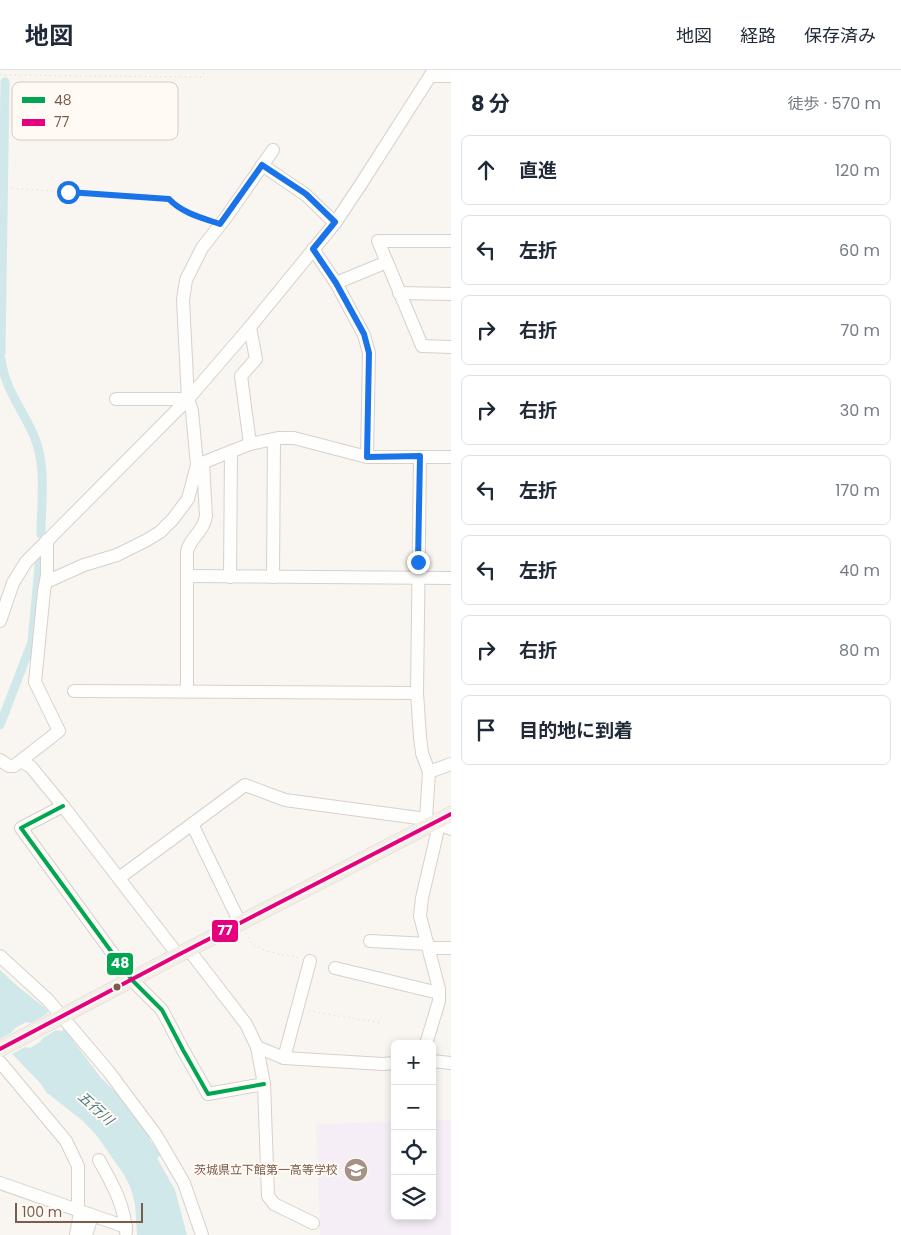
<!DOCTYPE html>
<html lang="ja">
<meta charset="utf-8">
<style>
:root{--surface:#fff;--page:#f2f2f3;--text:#1f2937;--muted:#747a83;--line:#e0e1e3}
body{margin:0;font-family:Poppins,"Noto Sans JP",sans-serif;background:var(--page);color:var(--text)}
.controls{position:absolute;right:15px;bottom:15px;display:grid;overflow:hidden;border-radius:8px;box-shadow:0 2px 8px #0003}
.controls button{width:45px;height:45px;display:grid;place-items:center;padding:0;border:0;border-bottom:1px solid var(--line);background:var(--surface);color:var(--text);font:25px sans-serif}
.scale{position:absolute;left:15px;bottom:12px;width:128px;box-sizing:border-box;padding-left:5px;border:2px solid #7a5c4d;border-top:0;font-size:14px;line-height:18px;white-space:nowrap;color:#7a5c4d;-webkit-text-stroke:4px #fffaf3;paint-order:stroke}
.stop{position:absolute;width:15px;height:15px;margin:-11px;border:4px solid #1a73e8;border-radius:50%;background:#fff}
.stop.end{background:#1a73e8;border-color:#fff;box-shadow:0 1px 5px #0008}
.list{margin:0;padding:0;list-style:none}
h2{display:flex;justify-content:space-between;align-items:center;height:65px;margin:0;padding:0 20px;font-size:21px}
h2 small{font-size:16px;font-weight:400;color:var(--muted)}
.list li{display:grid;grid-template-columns:32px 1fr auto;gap:15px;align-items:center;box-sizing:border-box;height:70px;margin:0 10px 10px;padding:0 10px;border:1px solid var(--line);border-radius:8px}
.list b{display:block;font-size:19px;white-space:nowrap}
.list em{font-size:16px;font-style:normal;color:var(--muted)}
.icon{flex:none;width:28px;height:28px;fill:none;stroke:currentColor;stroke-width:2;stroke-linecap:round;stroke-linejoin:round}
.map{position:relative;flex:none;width:451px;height:1165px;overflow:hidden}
header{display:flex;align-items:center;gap:30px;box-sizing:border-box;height:70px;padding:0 25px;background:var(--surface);border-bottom:1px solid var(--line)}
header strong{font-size:24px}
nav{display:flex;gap:28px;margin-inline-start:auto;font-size:18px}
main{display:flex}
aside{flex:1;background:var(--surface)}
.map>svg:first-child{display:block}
.education{fill:#f6eef6}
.water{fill:#d0e8ea}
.pier{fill:#f9f5f0}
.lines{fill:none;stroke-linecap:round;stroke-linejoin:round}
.canal{stroke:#d0e8ea;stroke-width:9}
.minor-casing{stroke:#d7d1cb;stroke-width:14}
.major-casing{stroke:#dad1cc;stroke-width:16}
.path{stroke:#dcd5d0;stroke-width:1;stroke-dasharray:1 4;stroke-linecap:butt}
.minor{stroke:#fefefd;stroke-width:12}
.major{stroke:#f3eee8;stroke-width:15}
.bus-1-casing{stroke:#fffaf3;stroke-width:8}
.bus-2-casing{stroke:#fffaf3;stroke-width:8}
.bus-1{stroke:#00a651;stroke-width:4}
.bus-2{stroke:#e5007d;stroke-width:4}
.route{stroke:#1a73e8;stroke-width:6}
.bus-dot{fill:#7a5c4d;stroke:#fffaf3;stroke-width:2}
.labels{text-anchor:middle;stroke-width:4;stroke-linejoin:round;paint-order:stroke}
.poi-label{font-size:12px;fill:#7a5c4d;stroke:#fffaf3;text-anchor:end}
.water-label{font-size:14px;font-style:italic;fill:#437c86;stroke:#fffaf3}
.key{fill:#fffaf3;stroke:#d7cbc1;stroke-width:1}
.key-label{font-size:14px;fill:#7a5c4d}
.line-badge{stroke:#fffaf3;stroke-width:2}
.badge-label{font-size:14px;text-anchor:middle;font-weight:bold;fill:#fff}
</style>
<header>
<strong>地図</strong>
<nav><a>地図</a><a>経路</a><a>保存済み</a></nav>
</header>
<main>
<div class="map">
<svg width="451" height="1165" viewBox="0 0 451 1165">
<rect width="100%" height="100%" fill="#f9f5f0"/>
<!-- education -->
<polygon class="education" points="451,1050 451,1165 320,1165 316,1054 395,1052 395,1146 432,1146 432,1051"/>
<!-- water -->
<polygon class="water" points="0,900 17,916 44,937 63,957 101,1008 121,1027 151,1068 149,1069 157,1080 160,1079 163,1084 157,1088 175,1120 187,1165 137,1165 135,1134 130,1116 123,1103 97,1066 83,1051 46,1022 41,1014 0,971"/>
<!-- pier -->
<polygon class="pier" points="50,940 67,958 61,961 56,960 43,968 40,972 30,978 25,977 10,985 0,974 0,969 11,963 15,958 26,952 31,953 45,945"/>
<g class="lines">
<!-- canal -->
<g class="canal">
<polyline points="1,283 5,12"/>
<path d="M1 289C5 320 22 338 34 366 47 397 41 432 41 464"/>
<polyline points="0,655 32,572 40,486"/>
</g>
<!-- minor casing -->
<g class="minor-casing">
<g id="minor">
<polyline points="430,6 451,6"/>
<polyline points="262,95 306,125 335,153"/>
<polyline points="313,179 336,213 364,265 369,283 367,387"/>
<polyline points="387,192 378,171 451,171"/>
<polyline points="336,213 387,192 422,276 451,277"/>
<polyline points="399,223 451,224"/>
<polyline points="250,257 256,289 241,306 250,374"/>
<polyline points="116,329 188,329"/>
<polyline points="420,387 417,623 420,667 422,683 429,702 426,749"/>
<polyline points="197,395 250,374 278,368 294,368 367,387 451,387"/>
<polyline points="187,506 451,508"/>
<polyline points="230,507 231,382"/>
<polyline points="273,507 274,369"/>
<polyline points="46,512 84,495 117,485 147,470 160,462 173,449 188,429 197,395 192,341 188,329 183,230 186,210 202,178 227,146 273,80"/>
<polyline points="0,551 13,513 26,492 188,329 250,257 335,153 361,114 434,0"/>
<polyline points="74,621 417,623"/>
<path d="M187 621V482C189 468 204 462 206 446L203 393"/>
<polyline points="0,690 9,696 14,696 59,661 35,612 44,521 47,505 47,470"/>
<polyline points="21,691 31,697 63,736 178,885"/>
<polyline points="429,702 451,694"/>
<polyline points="63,736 21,758 132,910 162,940 183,980 208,1024 264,1014"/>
<polyline points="192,754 240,853"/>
<polyline points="119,808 245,715 285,730 426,749 451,759"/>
<polyline points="370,871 428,874"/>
<polyline points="429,878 451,878"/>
<polyline points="189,880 246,954 257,977 264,1014 268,1126 274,1134 313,1153"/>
<polyline points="0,886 48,930 109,1002 156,1065 184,1113 202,1165"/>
<polyline points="335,898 439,923"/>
<polyline points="426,974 439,931 439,919 420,846 422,828 439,755"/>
<polyline points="257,977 284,988 383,994 395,993"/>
<polyline points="284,988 310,891"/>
<polyline points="432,991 451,993"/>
<polyline points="0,992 66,1071 78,1096 78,1141"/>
<path d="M99 1090C112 1113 125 1136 126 1162"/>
<polyline points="0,1113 126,1157"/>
<polyline points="76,1165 80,1142"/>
<polyline points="86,1165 92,1146"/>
</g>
</g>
<!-- major casing -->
<g class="major-casing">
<polyline id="major" points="0,979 178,885 451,744"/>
</g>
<!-- path -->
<g class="path">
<polyline points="0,5 201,7 206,0"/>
<path d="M7 118 169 129C180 141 194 145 210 150"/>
<polyline points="246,863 252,874 266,881 300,888"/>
<polyline points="309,941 382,953"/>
</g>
<!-- minor -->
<use href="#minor" class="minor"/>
<!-- major -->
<use href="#major" class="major"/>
<!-- bus-1 casing -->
<g class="bus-1-casing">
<polyline id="bus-1" points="63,736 21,758 132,910 162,940 183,980 208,1024 264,1014"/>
</g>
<!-- bus-2 casing -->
<g class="bus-2-casing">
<polyline id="bus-2" points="0,979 178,885 451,744"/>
</g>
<!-- bus-1 -->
<use href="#bus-1" class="bus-1"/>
<!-- bus-2 -->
<use href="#bus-2" class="bus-2"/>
</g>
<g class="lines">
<!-- route -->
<path class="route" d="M68 122 169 129C182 143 202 148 220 154L262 95 306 124 335 152 313 179 336 213 364 264 369 283 367 387 420 386 418 492"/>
</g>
<!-- icons -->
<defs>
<g id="school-disc" transform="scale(1.25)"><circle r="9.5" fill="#a69286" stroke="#fffaf3"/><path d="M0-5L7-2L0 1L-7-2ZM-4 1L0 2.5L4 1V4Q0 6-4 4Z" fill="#fff"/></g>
</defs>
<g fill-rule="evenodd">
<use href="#school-disc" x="356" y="1100"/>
</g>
<!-- markers -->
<circle class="bus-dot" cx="117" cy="917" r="4.5"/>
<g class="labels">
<!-- poi labels -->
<g class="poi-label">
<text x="338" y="1104">茨城県立下館第一高等学校</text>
</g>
<!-- water labels -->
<g class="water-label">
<text transform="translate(96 1038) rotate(42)" y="5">五行川</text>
</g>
</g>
<!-- legend -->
<rect x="12" y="12" width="166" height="58" rx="8" class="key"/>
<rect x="22" y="27" width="23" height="6" fill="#00a651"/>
<rect x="22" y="49" width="23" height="7" fill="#e5007d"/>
<g class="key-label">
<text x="54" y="35">48</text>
<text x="54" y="57">77</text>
</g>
<g class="line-badge">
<rect x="211" y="849" width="28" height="24" rx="5" fill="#e5007d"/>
<rect x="106" y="882" width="28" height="24" rx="5" fill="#00a651"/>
</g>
<g class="badge-label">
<text x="225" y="865">77</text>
<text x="120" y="898">48</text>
</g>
</svg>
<div class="controls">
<button>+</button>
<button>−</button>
<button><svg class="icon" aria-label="locate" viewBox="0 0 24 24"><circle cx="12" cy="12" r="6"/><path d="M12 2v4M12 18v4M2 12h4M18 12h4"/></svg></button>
<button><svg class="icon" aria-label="layers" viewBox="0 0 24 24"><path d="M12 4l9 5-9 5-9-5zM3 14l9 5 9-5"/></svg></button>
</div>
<div class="scale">100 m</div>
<div class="stop" style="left:68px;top:122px"></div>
<div class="stop end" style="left:418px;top:492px"></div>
</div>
<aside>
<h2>8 分<small>徒歩 · 570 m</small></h2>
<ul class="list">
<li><svg class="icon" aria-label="ahead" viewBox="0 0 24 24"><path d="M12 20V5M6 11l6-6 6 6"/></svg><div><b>直進</b></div><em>120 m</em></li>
<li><svg class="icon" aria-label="left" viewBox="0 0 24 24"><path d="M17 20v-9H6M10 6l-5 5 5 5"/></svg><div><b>左折</b></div><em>60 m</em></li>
<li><svg class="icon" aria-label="right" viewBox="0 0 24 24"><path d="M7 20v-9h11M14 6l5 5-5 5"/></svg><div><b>右折</b></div><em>70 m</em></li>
<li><svg class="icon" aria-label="right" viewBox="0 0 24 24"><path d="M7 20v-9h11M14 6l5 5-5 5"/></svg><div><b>右折</b></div><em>30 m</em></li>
<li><svg class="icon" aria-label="left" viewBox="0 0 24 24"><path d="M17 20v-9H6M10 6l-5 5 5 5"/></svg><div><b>左折</b></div><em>170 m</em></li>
<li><svg class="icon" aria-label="left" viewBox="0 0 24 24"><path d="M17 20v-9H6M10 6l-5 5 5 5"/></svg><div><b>左折</b></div><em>40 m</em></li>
<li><svg class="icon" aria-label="right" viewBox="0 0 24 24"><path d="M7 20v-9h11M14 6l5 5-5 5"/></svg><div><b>右折</b></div><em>80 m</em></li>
<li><svg class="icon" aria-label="arrive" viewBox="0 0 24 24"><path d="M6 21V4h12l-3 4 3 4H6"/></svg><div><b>目的地に到着</b></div></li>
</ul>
</aside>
</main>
